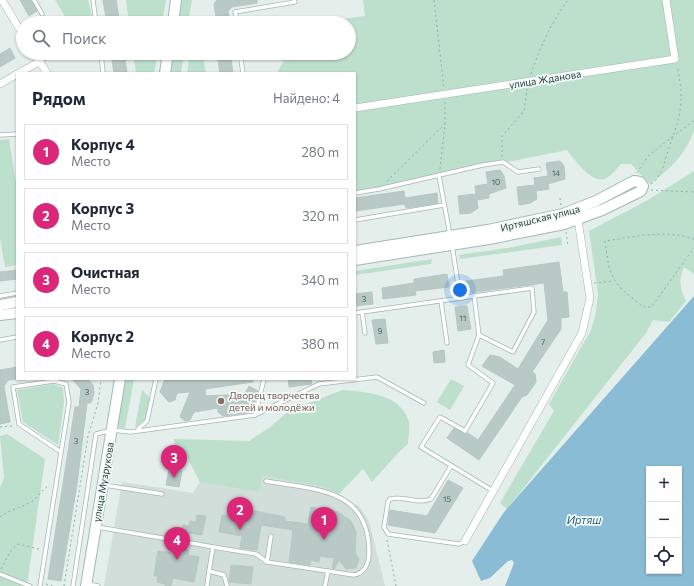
<!DOCTYPE html>
<html lang="ru">
<meta charset="utf-8">
<style>
:root{--surface:#fff;--page:#f6f6f7;--text:#1f2937;--muted:#747a83;--line:#e0e1e3;--accent:#db2777}
body{margin:0;font-family:Commissioner,sans-serif;background:var(--page);color:var(--text)}
.controls{position:absolute;right:12px;bottom:12px;display:grid;overflow:hidden;border-radius:0px;box-shadow:0 1px 3px #0004}
.controls button{width:36px;height:36px;display:grid;place-items:center;padding:0;border:0;border-bottom:1px solid var(--line);background:var(--surface);color:var(--text);font:20px sans-serif}
.you{position:absolute;left:460px;top:290px;width:14px;height:14px;margin:-10px;border:3px solid #fff;border-radius:50%;background:#1a73e8;box-shadow:0 0 0 6px #1a73e833}
.badge{display:grid;place-items:center;width:26px;height:26px;border-radius:50%;background:var(--accent);color:#fff;font-size:13px;font-weight:700}
.pin{position:absolute;translate:-50% -33px;filter:drop-shadow(0 1px 2px #0008)}
.pin::after{content:'';position:absolute;top:21px;width:14px;height:12px;background:inherit;clip-path:polygon(0 0,100% 0,50% 100%)}
.list{margin:0;padding:0;list-style:none}
h2{display:flex;justify-content:space-between;align-items:center;height:52px;margin:0;padding:0 16px;font-size:17px}
h2 small{font-size:13px;font-weight:400;color:var(--muted)}
.list li{display:grid;grid-template-columns:26px 1fr auto;gap:12px;align-items:center;box-sizing:border-box;height:56px;margin:0 8px 8px;padding:0 8px;border:1px solid var(--line);border-radius:0px}
.list b{display:block;font-size:15px;white-space:nowrap}
.list p{margin:0;font-size:13px;white-space:nowrap;color:var(--muted)}
.list em{font-size:13px;font-style:normal;color:var(--muted)}
.icon{flex:none;width:22px;height:22px;fill:none;stroke:currentColor;stroke-width:2;stroke-linecap:round;stroke-linejoin:round}
.map{position:relative;flex:none;width:694px;height:586px;overflow:hidden}
.search{position:absolute;background:var(--surface);box-shadow:0 1px 3px #0004;left:16px;top:16px;width:340px;height:44px;display:flex;align-items:center;gap:10px;box-sizing:border-box;padding:0 14px;border-radius:22px;color:var(--muted);font-size:15px}
.panel{position:absolute;background:var(--surface);box-shadow:0 1px 3px #0004;left:16px;top:72px;width:340px;height:308px;border-radius:0px}
.map>svg:first-child{display:block}
.built{fill:#d2deda}
.green{fill:#bce0cc}
.water{fill:#8abdd5;fill-rule:evenodd}
.building{fill:#b9c9c5;stroke:#b6c8c3}
.lines{fill:none;stroke-linecap:round;stroke-linejoin:round}
.lane-casing{stroke:#a6b7b3;stroke-width:5}
.street-casing{stroke:#a6b7b3;stroke-width:8}
.secondary-casing{stroke:#a1bab5;stroke-width:12}
.path{stroke:#83b3ac;stroke-width:1;stroke-dasharray:2 3;stroke-linecap:butt}
.lane{stroke:#fff;stroke-width:3.5}
.street{stroke:#fff;stroke-width:7}
.secondary{stroke:#fff;stroke-width:10}
.education-dot{fill:#8d6e63;stroke:#f5faf8;stroke-width:1.5}
.labels{text-anchor:middle;stroke-width:3.5;stroke-linejoin:round;paint-order:stroke}
.number-label{font-size:8px;fill:#48635f}
.street-label{font-size:10px;fill:#22413d;stroke:#f5faf8}
.education-label{font-size:10px;fill:#785e54;stroke:#f5faf8;text-anchor:start}
.water-label{font-size:11px;font-style:italic;fill:#195e80;stroke:#f5faf8}
</style>
<div class="map">
<svg width="694" height="586" viewBox="0 0 694 586">
<rect width="100%" height="100%" fill="#e4eeeb"/>
<!-- built -->
<polygon class="built" points="261,476 323,487 339,494 359,506 369,521 385,586 104,586 122,482 193,493 200,482 259,492"/>
<!-- green -->
<g class="green">
<polygon points="55,0 88,0 93,22 69,23"/>
<polygon points="126,0 166,0 162,23 129,23"/>
<polygon points="181,0 192,0 188,23 177,23"/>
<path d="M363 0H694V131C686 154 669 170 650 184L631 164H621C617 168 613 174 608 177 594 188 575 160 567 150L355 193V73H277L288 53H349V23H312L365 16Z"/>
<polygon points="133,53 158,53 154,73 136,73"/>
<polygon points="173,53 184,53 181,73 171,73"/>
<polygon points="190,53 202,53 206,73 187,73"/>
<polygon points="9,139 17,190 17,265 5,267 0,238 0,140"/>
<path d="M694 171V274L684 267C678 280 680 288 686 301L669 322 653 320 646 333 507 509 500 503 554 411 549 404 591 330 596 312 598 294 589 231 648 200Z"/>
<polygon points="561,237 562,245 460,259 459,255 513,247"/>
<polygon points="432,259 431,264 355,275 355,271"/>
<polygon points="124,379 134,379 125,428 117,427"/>
<polygon points="451,379 464,386 450,410 437,402"/>
<polygon points="53,384 63,388 64,403 58,445 23,422 17,390"/>
<polygon points="142,390 150,398 145,420 135,427"/>
<path d="M343 390C366 392 399 394 408 419 411 426 408 437 408 444L399 452 372 482 363 469 339 494 323 487 262 476 259 492 200 482 187 457 175 454 174 439 249 441 270 427 290 410Z"/>
<polygon points="7,434 45,459 27,586 0,586 0,488 4,477 0,436"/>
</g>
<!-- water -->
<path class="water" d="M694 296V586H505L514 563 512 560 508 561 490 578 481 581 472 561 504 512ZM649 469H679V571H649Z"/>
<!-- building -->
<g class="building">
<polygon points="20,0 31,0 37,11 29,16"/>
<polygon points="103,0 116,0 120,23 107,23"/>
<polygon points="217,0 257,0 257,3 232,7 228,11 230,23 217,23 214,4"/>
<polygon points="10,48 15,58 0,67 0,54"/>
<polygon points="111,53 124,53 127,73 114,73"/>
<polygon points="217,53 230,53 233,73 220,73"/>
<polygon points="560,161 564,166 565,179 548,184 549,189 536,191 537,199 530,203 519,205 517,187 535,185 534,178 548,176 546,163"/>
<polygon points="500,170 504,176 506,188 489,194 489,198 477,200 478,208 471,213 460,214 458,196 476,194 475,186 488,184 486,172"/>
<polygon points="404,191 405,198 437,193 438,203 406,208 405,204 355,211 355,198"/>
<polygon points="559,262 563,292 567,292 569,317 561,318 561,329 532,372 535,374 536,382 527,395 522,397 479,460 447,438 454,428 464,434 468,433 478,440 515,385 482,366 490,355 500,357 518,369 548,320 544,283 468,293 466,281 504,276 503,270"/>
<polygon points="17,270 17,279 0,281 0,272"/>
<polygon points="447,274 449,287 415,291 416,295 383,299 382,288 414,283 414,279"/>
<polygon points="372,292 373,304 355,306 355,294"/>
<polygon points="467,306 471,329 458,331 455,307"/>
<polygon points="385,319 388,343 376,344 372,320"/>
<polygon points="444,350 445,362 434,363 433,352"/>
<polygon points="17,367 17,379 8,380 4,386 10,422 0,424 0,370"/>
<polygon points="72,379 88,379 93,385 94,393 91,403 87,403 77,484 61,581 48,579 75,407 79,407 81,389"/>
<polygon points="165,379 253,379 253,382 205,389 206,396 245,394 249,386 258,391 253,409 247,413 223,416 218,412 218,408 194,412 190,420 185,421 180,417 190,392 177,393 175,400 169,402 160,392"/>
<polygon points="288,379 311,379 312,384 289,387"/>
<polygon points="169,469 182,471 179,487 166,485"/>
<polygon points="448,480 463,488 435,533 388,525 390,510 427,516"/>
<polygon points="311,507 338,512 351,521 356,532 355,553 359,559 356,568 346,569 339,560 334,569 332,568 334,558 320,556 319,562 311,560 310,565 289,562 293,530 261,525 257,550 240,548 242,536 219,532 222,515 248,519 249,510 285,517 285,521 308,524"/>
<polygon points="197,515 206,516 202,535 181,532 183,525 189,526 190,521 196,522"/>
<polygon points="180,548 189,550 188,555 199,557 194,582 173,578 171,586 165,586 165,584 157,582 158,576 154,576 158,551 179,554"/>
<polygon points="231,565 253,567 251,584 229,582"/>
</g>
<g class="lines">
<!-- lane casing -->
<g class="lane-casing">
<g id="lane">
<polyline points="34,0 42,14"/>
<polyline points="93,0 96,23"/>
<polyline points="237,21 235,12 295,2 294,0"/>
<polyline points="101,53 103,73"/>
<polyline points="240,53 243,73"/>
<polyline points="40,61 54,53"/>
<polyline points="0,135 17,134"/>
<polyline points="439,176 450,235"/>
<polyline points="355,193 379,189 483,165 503,162 518,172 539,169"/>
<polyline points="355,220 444,205"/>
<polyline points="452,245 460,297"/>
<polyline points="0,296 17,293"/>
<polyline points="441,301 447,343"/>
<polyline points="362,312 365,333"/>
<polyline points="355,313 532,288 534,312 513,352 479,335 474,295"/>
<polyline points="479,335 468,365 493,383 465,431 440,417 421,447 493,491"/>
<polyline points="0,340 17,337"/>
<polyline points="255,415 319,384 377,377 424,403"/>
<polyline points="138,429 147,421 156,379"/>
<path d="M451 466 431 499C418 505 403 495 390 499L388 502 384 527 388 534 459 544 465 541"/>
<path d="M266 481C315 490 369 488 369 552 369 563 365 573 354 575L267 562"/>
<polyline points="104,485 162,494"/>
<polyline points="97,527 186,542"/>
<polyline points="191,543 213,547 209,571 224,575 227,586"/>
<polyline points="213,547 256,554 267,562 271,536"/>
<polyline points="0,574 30,586"/>
<polyline points="88,584 98,586"/>
<polyline points="40,586 69,402 66,384 54,381 13,387 19,424 61,452"/>
<polyline points="73,586 96,434 112,430 131,432 255,415 264,379"/>
<polyline points="207,586 209,571"/>
<polyline points="325,586 328,571"/>
</g>
</g>
<!-- street casing -->
<g class="street-casing">
<g id="street">
<polyline points="2,0 23,35"/>
<polyline points="34,53 47,73"/>
<polyline points="19,73 39,62"/>
<polyline points="0,84 17,74"/>
<polyline points="355,108 675,59 666,0"/>
<polyline points="465,541 582,333 590,298 578,220"/>
</g>
</g>
<!-- secondary casing -->
<g class="secondary-casing">
<g id="secondary">
<polyline points="173,23 176,0"/>
<polyline points="165,73 168,53"/>
<polyline points="355,251 488,230 563,214 596,201 634,181 640,182 643,186 641,191 602,210 564,224 489,239 355,260"/>
<polyline points="0,305 17,302"/>
<polyline points="0,315 17,313"/>
<polyline points="86,586 120,379"/>
</g>
</g>
<!-- path -->
<g class="path">
<polyline points="434,0 444,88"/>
<path d="M531 74C540 47 551 23 568 0"/>
<polyline points="676,134 694,121"/>
<polyline points="502,157 502,136 524,111 527,89"/>
<polyline points="440,169 445,124 445,101"/>
<polyline points="637,173 648,156 673,136"/>
<polyline points="387,181 445,124"/>
<path d="M651 184C661 178 664 164 667 154 679 118 686 106 677 66"/>
<polyline points="651,190 694,192"/>
<polyline points="560,198 561,205"/>
<polyline points="566,232 568,246"/>
<path d="M694 239C666 229 633 237 605 241 609 269 608 279 632 298 636 301 641 306 647 308L652 306 694 248"/>
<polyline points="594,283 613,281"/>
<polyline points="0,427 13,426"/>
<path d="M0 517C9 509 23 508 34 500 40 495 41 490 50 485"/>
<polyline points="387,540 396,586"/>
<path d="M1 569C7 559 8 552 18 544L39 549"/>
<polyline points="46,584 53,586"/>
<polyline points="64,586 88,436 98,403 101,379"/>
</g>
<!-- lane -->
<use href="#lane" class="lane"/>
<!-- street -->
<use href="#street" class="street"/>
<!-- secondary -->
<use href="#secondary" class="secondary"/>
</g>
<!-- markers -->
<circle class="education-dot" cx="221" cy="401" r="4"/>
<g class="labels">
<!-- number labels -->
<g class="number-label">
<text x="556" y="176">14</text>
<text x="496" y="185">10</text>
<text x="364" y="302">3</text>
<text x="463" y="321">11</text>
<text x="380" y="334">9</text>
<text x="543" y="345">7</text>
<text x="87" y="395">3</text>
<text x="76" y="444">3</text>
<text x="447" y="502">15</text>
</g>
<!-- street labels -->
<g class="street-label">
<text transform="translate(545 79) rotate(-9)" y="4">улица Жданова</text>
<text transform="translate(540 218) rotate(-14)" y="4">Иртяшская улица</text>
<text transform="translate(103 482) rotate(-80)" y="4">улица Музрукова</text>
</g>
<!-- education labels -->
<g class="education-label">
<text x="229" y="399">Дворец творчества<tspan x="229" dy="12">детей и молодёжи</tspan></text>
</g>
<!-- water labels -->
<g class="water-label">
<text x="584" y="524">Иртяш</text>
</g>
</g>
</svg>
<div class="controls">
<button>+</button>
<button>−</button>
<button><svg class="icon" aria-label="locate" viewBox="0 0 24 24"><circle cx="12" cy="12" r="6"/><path d="M12 2v4M12 18v4M2 12h4M18 12h4"/></svg></button>
</div>
<div class="you"></div>
<div class="pin badge" style="left:324px;top:540px">1</div>
<div class="pin badge" style="left:240px;top:530px">2</div>
<div class="pin badge" style="left:174px;top:478px">3</div>
<div class="pin badge" style="left:177px;top:560px">4</div>
<div class="search"><svg class="icon" aria-label="search" viewBox="0 0 24 24"><circle cx="10" cy="10" r="6"/><path d="M15 15l6 6"/></svg>Поиск</div>
<section class="panel">
<h2>Рядом<small>Найдено: 4</small></h2>
<ul class="list">
<li><span class="badge">1</span><div><b>Корпус 4</b><p>Место</p></div><em>280 m</em></li>
<li><span class="badge">2</span><div><b>Корпус 3</b><p>Место</p></div><em>320 m</em></li>
<li><span class="badge">3</span><div><b>Очистная</b><p>Место</p></div><em>340 m</em></li>
<li><span class="badge">4</span><div><b>Корпус 2</b><p>Место</p></div><em>380 m</em></li>
</ul>
</section>
</div>
